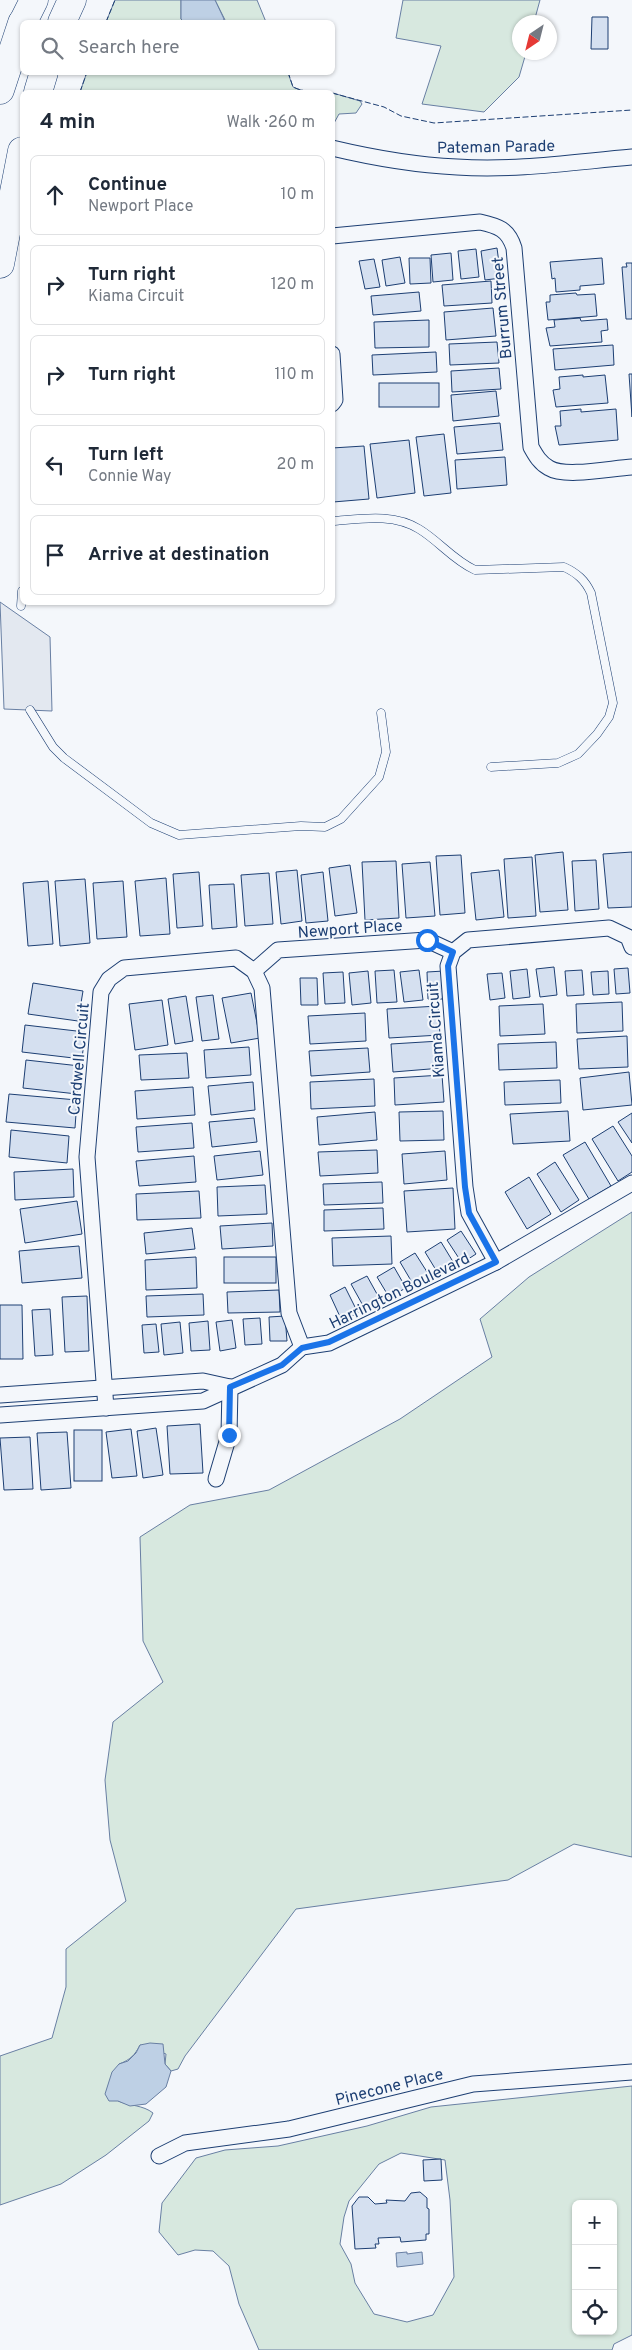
<!DOCTYPE html>
<meta charset="utf-8">
<style>
:root{--surface:#fff;--page:#f2f2f3;--text:#1f2937;--muted:#747a83;--line:#e0e1e3}
body{margin:0;font-family:Overpass,sans-serif;background:var(--page);color:var(--text)}
.controls{position:absolute;right:15px;bottom:15px;display:grid;overflow:hidden;border-radius:8px;box-shadow:0 1px 4px #0004}
.controls button{width:45px;height:45px;display:grid;place-items:center;padding:0;border:0;border-bottom:1px solid var(--line);background:var(--surface);color:var(--text);font:25px sans-serif}
.compass{position:absolute;left:512px;top:15px;width:45px;height:45px;border-radius:50%;background:var(--surface);box-shadow:0 1px 4px #0004;rotate:215deg}
.stop{position:absolute;width:15px;height:15px;margin:-11px;border:4px solid #1a73e8;border-radius:50%;background:#fff}
.stop.end{background:#1a73e8;border-color:#fff;box-shadow:0 1px 5px #0008}
.list{margin:0;padding:0;list-style:none}
h2{display:flex;justify-content:space-between;align-items:center;height:65px;margin:0;padding:0 20px;font-size:21px}
h2 small{font-size:16px;font-weight:400;color:var(--muted)}
.list li{display:grid;grid-template-columns:32px 1fr auto;gap:15px;align-items:center;box-sizing:border-box;height:80px;margin:0 10px 10px;padding:0 10px;border:1px solid var(--line);border-radius:8px}
.list b{display:block;font-size:19px;white-space:nowrap}
.list p{margin:0;font-size:16px;white-space:nowrap;color:var(--muted)}
.list em{font-size:16px;font-style:normal;color:var(--muted)}
.icon{flex:none;width:28px;height:28px;fill:none;stroke:currentColor;stroke-width:2;stroke-linecap:round;stroke-linejoin:round}
.map{position:relative;flex:none;width:632px;height:2350px;overflow:hidden}
.search{position:absolute;background:var(--surface);box-shadow:0 1px 4px #0004;left:20px;top:20px;width:315px;height:55px;display:flex;align-items:center;gap:12px;box-sizing:border-box;padding:0 18px;border-radius:8px;color:var(--muted);font-size:19px}
.panel{position:absolute;background:var(--surface);box-shadow:0 1px 4px #0004;left:20px;top:90px;width:315px;height:515px;border-radius:8px}
.map>svg:first-child{display:block}
.green{fill:#d7e8df;stroke:#687fa3;fill-rule:evenodd}
.parking{fill:#e3e8f0;stroke:#687fa3}
.water{fill:#bed0e5;stroke:#687fa3}
.building{fill:#d5e0f0;stroke:#1d3f73}
.lines{fill:none;stroke-linecap:round;stroke-linejoin:round}
.lane-casing{stroke:#1d3f73;stroke-width:9}
.street-casing{stroke:#1d3f73;stroke-width:17}
.highway-casing{stroke:#1d3f73;stroke-width:29}
.lane{stroke:#f4f7fb;stroke-width:8}
.street{stroke:#f4f7fb;stroke-width:15}
.highway{stroke:#f4f7fb;stroke-width:28}
.fence{stroke:#1d3f73;stroke-width:1;stroke-dasharray:6 2.5;stroke-linecap:butt}
.route{stroke:#1a73e8;stroke-width:6}
.labels{text-anchor:middle;stroke-width:4;stroke-linejoin:round;paint-order:stroke}
.street-label{font-size:16px;fill:#1d3f73;stroke:#f4f7fb}
</style>
<div class="map">
<svg width="632" height="2350" viewBox="0 0 632 2350">
<rect width="100%" height="100%" fill="#f4f7fb"/>
<!-- green -->
<g class="green">
<polygon points="115,0 181,0 181,19 184,22 106,22"/>
<polygon points="215,0 257,0 266,22 226,22"/>
<polygon points="403,0 540,0 534,22 520,22 520,52 526,53 519,77 484,112 422,104 441,46 396,38"/>
<path d="M87 72 288 73 293 87C310 95 314 88 329 92H80Z"/>
<polygon points="333,93 360,101 362,104 356,113 339,114 333,125"/>
<path d="M632 1212V1857L574 1844 508 1880 296 1909 185 2056 178 2069 171 2071 165 2064 166 2054 140 2045C135 2055 130 2060 119 2064L118 2101C130 2106 143 2105 153 2113L149 2121 106 2155 61 2184 0 2205V2056L52 2038 66 1987V1949L126 1901 110 1840 105 1780 113 1722 163 1682 143 1641 140 1537 190 1505 269 1490 400 1419 492 1357 480 1319 529 1277Z"/>
<path d="M632 2086V2335L614 2344 612 2350H259L239 2304 229 2266 213 2251 195 2250 178 2255 159 2232 162 2203 196 2158 225 2150 278 2146 367 2126 431 2107ZM401 2153 445 2160 450 2200 454 2277 433 2315 407 2322 374 2314 355 2283 351 2264 340 2244 344 2217 349 2201 379 2164ZM576 2204H613V2331H576Z"/>
</g>
<!-- parking -->
<polygon class="parking" points="0,602 50,637 52,711 4,709"/>
<!-- water -->
<g class="water">
<polygon points="181,0 215,0 224,19 223,22 184,22 181,19"/>
<polygon points="150,2043 163,2044 165,2064 171,2071 166,2087 146,2104 130,2106 118,2101 109,2101 105,2094 112,2072 119,2064 128,2061 136,2053 140,2045"/>
<polygon points="407,2252 407,2254 422,2252 423,2264 397,2267 396,2253"/>
</g>
<!-- building -->
<g class="building">
<polygon points="592,17 608,17 608,49 591,49"/>
<polygon points="497,248 501,278 485,280 481,251"/>
<polygon points="476,249 479,277 461,279 458,251"/>
<polygon points="451,253 453,280 433,282 431,255"/>
<polygon points="400,257 405,283 386,286 382,260"/>
<polygon points="409,258 430,258 431,283 410,284"/>
<polygon points="602,258 604,284 580,286 580,290 556,292 555,278 552,279 550,262"/>
<polygon points="374,259 380,287 365,289 359,261"/>
<polygon points="626,263 632,263 632,319 626,319 622,267 627,267"/>
<polygon points="491,281 492,303 444,306 442,285"/>
<polygon points="419,292 421,311 373,315 371,296"/>
<polygon points="576,293 577,295 595,294 597,316 548,320 546,302 550,302 550,295"/>
<polygon points="493,308 496,336 446,340 444,312"/>
<polygon points="580,318 581,321 607,319 608,330 601,331 602,342 550,346 546,328 555,327 554,320"/>
<polygon points="429,320 429,347 375,348 374,322"/>
<polygon points="497,342 499,363 450,365 449,344"/>
<polygon points="613,345 614,365 555,370 553,349"/>
<polygon points="436,352 437,372 373,375 372,355"/>
<polygon points="499,368 501,389 452,392 451,371"/>
<polygon points="629,374 632,374 632,417"/>
<polygon points="583,375 583,377 605,375 608,403 556,407 553,390 560,389 559,377"/>
<rect x="379" y="383" width="60" height="24"/>
<polygon points="496,391 499,416 453,421 451,395"/>
<polygon points="581,409 581,412 616,409 618,440 559,445 555,426 561,426 560,411"/>
<polygon points="500,423 503,450 457,454 454,427"/>
<polygon points="444,434 451,493 424,496 416,437"/>
<polygon points="409,440 415,493 377,498 370,444"/>
<polygon points="364,446 369,499 333,502 332,448"/>
<polygon points="505,457 507,485 457,489 455,460"/>
<polygon points="563,852 568,910 540,912 535,855"/>
<polygon points="632,852 632,907 608,908 603,854"/>
<polygon points="461,855 465,913 440,915 436,856"/>
<polygon points="532,857 536,916 508,918 504,859"/>
<polygon points="596,860 599,909 575,911 572,861"/>
<polygon points="396,861 399,918 365,920 362,862"/>
<polygon points="430,862 435,916 406,918 402,864"/>
<polygon points="350,865 357,913 335,916 329,868"/>
<polygon points="297,870 302,921 281,924 276,872"/>
<polygon points="499,870 504,917 476,920 471,873"/>
<polygon points="199,872 203,926 177,928 173,874"/>
<polygon points="323,872 328,921 306,923 301,875"/>
<polygon points="269,873 273,924 245,926 241,875"/>
<polygon points="166,878 170,934 140,936 135,881"/>
<polygon points="85,879 90,943 60,946 55,881"/>
<polygon points="48,881 53,944 28,946 23,883"/>
<polygon points="123,881 127,937 97,939 93,883"/>
<polygon points="234,884 237,927 212,929 209,885"/>
<polygon points="554,967 557,995 540,997 536,969"/>
<polygon points="628,968 630,993 616,994 614,969"/>
<polygon points="527,969 530,997 513,999 510,971"/>
<polygon points="394,970 397,1002 377,1003 375,971"/>
<polygon points="419,970 423,1000 404,1002 400,972"/>
<polygon points="582,970 584,995 567,996 565,971"/>
<polygon points="368,971 371,1003 352,1005 349,973"/>
<polygon points="444,971 444,999 428,999 427,972"/>
<polygon points="608,971 609,994 593,995 591,972"/>
<polygon points="343,972 345,1003 325,1004 323,973"/>
<polygon points="502,973 505,998 490,1000 487,974"/>
<polygon points="300,978 317,978 318,1005 301,1005"/>
<polygon points="33,983 83,991 78,1021 28,1014"/>
<polygon points="251,993 260,1038 231,1043 222,998"/>
<polygon points="213,995 219,1039 202,1041 196,997"/>
<polygon points="186,996 193,1041 175,1044 168,999"/>
<polygon points="162,1000 168,1045 135,1050 129,1004"/>
<polygon points="622,1002 623,1031 577,1033 576,1004"/>
<polygon points="543,1004 545,1034 500,1036 499,1006"/>
<polygon points="438,1006 440,1035 389,1038 387,1009"/>
<polygon points="365,1013 366,1041 310,1044 308,1016"/>
<polygon points="25,1025 85,1032 82,1059 22,1052"/>
<polygon points="627,1036 628,1067 579,1069 577,1039"/>
<polygon points="440,1041 442,1068 393,1072 391,1044"/>
<polygon points="556,1042 557,1068 499,1070 498,1044"/>
<polygon points="249,1047 251,1075 206,1078 204,1050"/>
<polygon points="368,1048 370,1072 311,1076 309,1051"/>
<polygon points="187,1053 189,1078 141,1080 139,1055"/>
<polygon points="26,1060 80,1066 77,1094 23,1088"/>
<polygon points="629,1072 632,1105 583,1110 580,1078"/>
<polygon points="442,1075 444,1102 395,1105 394,1078"/>
<polygon points="374,1079 375,1106 311,1109 310,1082"/>
<polygon points="560,1080 561,1103 505,1105 504,1082"/>
<polygon points="253,1082 255,1110 211,1115 208,1086"/>
<polygon points="193,1087 195,1115 137,1119 135,1091"/>
<polygon points="9,1094 77,1100 75,1128 6,1122"/>
<polygon points="443,1111 444,1140 400,1141 399,1112"/>
<polygon points="568,1111 570,1141 513,1144 510,1114"/>
<polygon points="375,1112 377,1140 319,1145 317,1117"/>
<polygon points="632,1113 632,1143 618,1122"/>
<polygon points="254,1118 257,1142 212,1147 209,1122"/>
<polygon points="192,1123 194,1148 138,1152 136,1127"/>
<polygon points="613,1126 632,1156 632,1172 618,1181 592,1139"/>
<polygon points="11,1130 69,1136 67,1163 9,1157"/>
<polygon points="585,1142 611,1186 589,1199 563,1155"/>
<polygon points="377,1150 378,1173 320,1176 318,1152"/>
<polygon points="260,1151 263,1175 217,1180 214,1156"/>
<polygon points="445,1151 447,1180 404,1184 402,1154"/>
<polygon points="194,1156 196,1182 139,1186 136,1161"/>
<polygon points="555,1162 579,1200 561,1212 537,1174"/>
<polygon points="73,1169 74,1197 15,1200 14,1172"/>
<polygon points="529,1177 551,1214 527,1229 505,1192"/>
<polygon points="382,1182 383,1203 324,1205 323,1184"/>
<polygon points="265,1185 267,1214 218,1216 217,1187"/>
<polygon points="453,1188 455,1229 407,1232 404,1191"/>
<polygon points="199,1191 201,1218 137,1220 136,1194"/>
<polygon points="77,1201 82,1234 25,1243 20,1209"/>
<polygon points="383,1208 384,1229 324,1231 324,1210"/>
<polygon points="272,1223 273,1246 222,1249 220,1226"/>
<polygon points="192,1228 195,1249 146,1254 144,1233"/>
<polygon points="461,1231 476,1254 462,1263 447,1240"/>
<polygon points="391,1236 392,1264 333,1266 332,1238"/>
<polygon points="441,1242 455,1265 439,1275 425,1252"/>
<polygon points="79,1246 82,1278 22,1283 19,1251"/>
<polygon points="415,1253 429,1275 413,1284 400,1262"/>
<polygon points="196,1257 197,1288 146,1290 145,1260"/>
<rect x="224" y="1257" width="52" height="26"/>
<polygon points="394,1267 406,1288 389,1297 377,1277"/>
<polygon points="367,1276 382,1303 366,1311 351,1284"/>
<polygon points="345,1287 358,1313 342,1321 330,1295"/>
<polygon points="279,1290 280,1312 228,1313 227,1292"/>
<polygon points="203,1294 204,1315 147,1317 146,1296"/>
<polygon points="87,1296 89,1351 65,1352 62,1297"/>
<polygon points="0,1305 22,1305 23,1359 0,1359"/>
<polygon points="50,1309 53,1355 35,1356 32,1310"/>
<polygon points="285,1316 287,1341 270,1341 269,1317"/>
<polygon points="260,1318 262,1344 245,1345 243,1319"/>
<polygon points="232,1320 236,1348 220,1351 216,1322"/>
<polygon points="208,1321 210,1350 191,1351 189,1323"/>
<polygon points="180,1322 183,1353 164,1355 161,1324"/>
<polygon points="156,1324 159,1352 144,1353 142,1325"/>
<polygon points="200,1424 203,1473 170,1474 167,1426"/>
<polygon points="156,1428 163,1475 143,1478 137,1431"/>
<polygon points="131,1429 137,1476 112,1478 106,1432"/>
<rect x="74" y="1430" width="28" height="51"/>
<polygon points="67,1432 71,1488 41,1490 37,1433"/>
<polygon points="30,1437 33,1489 4,1490 0,1438"/>
<polygon points="441,2159 442,2180 424,2181 423,2160"/>
<polygon points="420,2192 427,2198 427,2208 429,2209 429,2234 426,2234 426,2240 401,2242 400,2237 378,2238 379,2244 375,2244 376,2248 355,2249 352,2206 359,2197 368,2197 375,2204 387,2203 386,2200 405,2201 411,2193"/>
</g>
<g class="lines">
<!-- lane casing -->
<g class="lane-casing">
<g id="lane">
<path d="M332 521C361 519 393 513 419 529 439 541 453 560 475 570L564 567C577 573 585 580 591 593L613 703 609 717 597 734 578 754 558 763 491 767"/>
<polyline points="21,606 22,591"/>
<polyline points="30,710 53,747 64,758 151,823 179,835 301,826 325,827 341,819 379,777 386,752 381,713"/>
</g>
</g>
<!-- street casing -->
<g class="street-casing">
<g id="street">
<path d="M332 148C374 158 414 165 457 167 515 171 574 162 632 157"/>
<path d="M332 236 480 222C498 226 508 229 514 248L531 447C536 456 540 463 549 468 565 478 612 468 632 467"/>
<polyline points="332,354 335,400 332,404"/>
<polyline points="254,971 278,950 427,940 453,952"/>
<polyline points="496,1262 469,1213 465,1187 448,966 453,952 468,940 609,928 628,937 632,947"/>
<polyline points="0,1395 203,1381 230,1387"/>
<polyline points="106,1408 87,1157 101,992 109,979 124,968 236,958 254,971 262,988 289,1313 302,1347"/>
<polyline points="0,1415 203,1401 282,1365 302,1347 329,1343 496,1262 632,1183"/>
<polyline points="216,1479 229,1435 230,1387"/>
<polyline points="159,2156 185,2143 289,2129 473,2084 632,2072"/>
</g>
</g>
<!-- highway casing -->
<g class="highway-casing">
<g id="highway">
<polyline points="23,22 34,0"/>
<polyline points="62,22 72,0"/>
<polyline points="0,90 22,23"/>
<polyline points="38,92 44,72"/>
<polyline points="0,264 22,151"/>
</g>
</g>
<!-- lane -->
<use href="#lane" class="lane"/>
<!-- street -->
<use href="#street" class="street"/>
<!-- highway -->
<use href="#highway" class="highway"/>
<!-- fence -->
<g class="fence">
<polyline points="106,22 115,0"/>
<path d="M288 72 293 87C310 95 314 88 329 92"/>
<polyline points="80,92 87,72"/>
<polyline points="332,93 384,107 401,116 434,123 632,110"/>
</g>
</g>
<g class="lines">
<!-- route -->
<polyline class="route" points="229,1435 230,1387 282,1365 302,1348 329,1342 496,1262 469,1213 465,1187 448,966 453,952 427,940"/>
</g>
<g class="labels">
<!-- street labels -->
<g class="street-label">
<text transform="translate(496 146) rotate(-1)" y="6">Pateman Parade</text>
<text transform="translate(501 308) rotate(-95)" y="6">Burrum Street</text>
<text transform="translate(350 928) rotate(-4)" y="6">Newport Place</text>
<text transform="translate(435 1030) rotate(-94)" y="6">Kiama Circuit</text>
<text transform="translate(78 1059) rotate(-85)" y="6">Cardwell Circuit</text>
<text transform="translate(399 1290) rotate(-26)" y="6">Harrington Boulevard</text>
<text transform="translate(389 2086) rotate(-14)" y="6">Pinecone Place</text>
</g>
</g>
</svg>
<div class="controls">
<button>+</button>
<button>−</button>
<button><svg class="icon" aria-label="locate" viewBox="0 0 24 24"><circle cx="12" cy="12" r="6"/><path d="M12 2v4M12 18v4M2 12h4M18 12h4"/></svg></button>
</div>
<svg class="compass" viewBox="-18 -18 36 36"><path d="M0-13l5 13h-10z" fill="#e53935"/><path d="M0 13l5-13h-10z" fill="#747a83"/></svg>
<div class="stop" style="left:427px;top:940px"></div>
<div class="stop end" style="left:229px;top:1435px"></div>
<div class="search"><svg class="icon" aria-label="search" viewBox="0 0 24 24"><circle cx="10" cy="10" r="6"/><path d="M15 15l6 6"/></svg>Search here</div>
<section class="panel">
<h2>4 min<small>Walk · 260 m</small></h2>
<ul class="list">
<li><svg class="icon" aria-label="ahead" viewBox="0 0 24 24"><path d="M12 20V5M6 11l6-6 6 6"/></svg><div><b>Continue</b><p>Newport Place</p></div><em>10 m</em></li>
<li><svg class="icon" aria-label="right" viewBox="0 0 24 24"><path d="M7 20v-9h11M14 6l5 5-5 5"/></svg><div><b>Turn right</b><p>Kiama Circuit</p></div><em>120 m</em></li>
<li><svg class="icon" aria-label="right" viewBox="0 0 24 24"><path d="M7 20v-9h11M14 6l5 5-5 5"/></svg><div><b>Turn right</b></div><em>110 m</em></li>
<li><svg class="icon" aria-label="left" viewBox="0 0 24 24"><path d="M17 20v-9H6M10 6l-5 5 5 5"/></svg><div><b>Turn left</b><p>Connie Way</p></div><em>20 m</em></li>
<li><svg class="icon" aria-label="arrive" viewBox="0 0 24 24"><path d="M6 21V4h12l-3 4 3 4H6"/></svg><div><b>Arrive at destination</b></div></li>
</ul>
</section>
</div>
